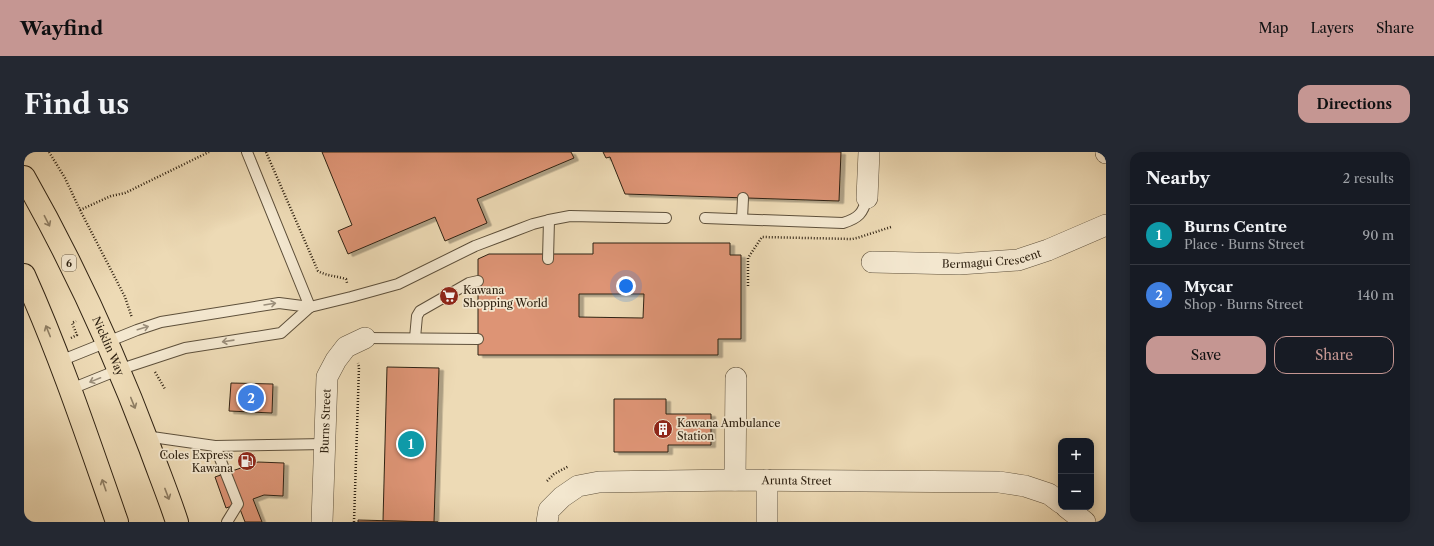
<!DOCTYPE html>
<meta charset="utf-8">
<style>
:root{--surface:#171b24;--page:#242831;--text:#f1f3f6;--muted:#9ea1a6;--line:#363941;--accent:#c59692}
body{margin:0;font-family:"Libre Caslon Text",serif;background:var(--page);color:var(--text)}
.controls{position:absolute;right:12px;bottom:12px;display:grid;overflow:hidden;border-radius:8px;box-shadow:0 2px 10px #0003}
.controls button{width:36px;height:36px;display:grid;place-items:center;padding:0;border:0;border-bottom:1px solid var(--line);background:var(--surface);color:var(--text);font:20px sans-serif}
.you{position:absolute;left:602px;top:134px;width:14px;height:14px;margin:-10px;border:3px solid #fff;border-radius:50%;background:#1a73e8;box-shadow:0 0 0 6px #1a73e833}
.badge{display:grid;place-items:center;width:26px;height:26px;border-radius:50%;background:var(--accent);color:#fff;font-size:13px;font-weight:700}
.pin{position:absolute;translate:-50% -50%;border:2px solid #fff;box-shadow:0 1px 4px #0006}
.list{margin:0;padding:0;list-style:none}
h2{display:flex;justify-content:space-between;align-items:center;height:52px;margin:0;padding:0 16px;font-size:17px}
h2 small{font-size:13px;font-weight:400;color:var(--muted)}
.list li{display:grid;grid-template-columns:26px 1fr auto;gap:12px;align-items:center;box-sizing:border-box;height:60px;padding:0 16px;border-top:1px solid var(--line)}
.list b{display:block;font-size:15px;white-space:nowrap}
.list p{margin:0;font-size:13px;white-space:nowrap;color:var(--muted)}
.list em{font-size:13px;font-style:normal;color:var(--muted)}
.actions{display:flex;gap:8px;padding:12px 16px}
.actions a{flex:1;padding:9px 0;border:1px solid var(--accent);border-radius:12px;text-align:center;font-size:14px;color:var(--accent)}
.actions .main{background:var(--accent);color:#111}
.map{position:relative;flex:none;width:1082px;height:370px;overflow:hidden;border-radius:12px}
header{display:flex;align-items:center;gap:24px;box-sizing:border-box;height:56px;padding:0 20px;background:var(--accent);color:#111}
header strong{font-size:19px}
nav{display:flex;gap:22px;margin-inline-start:auto;font-size:14px}
.intro{display:flex;align-items:center;justify-content:space-between;box-sizing:border-box;height:96px;padding:0 24px}
h1{margin:0;font-size:28px}
.button{padding:10px 18px;border-radius:12px;background:var(--accent);color:#111;font-size:14px;font-weight:700}
main{display:flex;gap:24px;padding:0 24px}
aside{flex:1;background:var(--surface);border-radius:12px;box-shadow:0 2px 10px #0003}
.map>svg:first-child{display:block}
.building{fill:#dd9475;stroke:#2f2212;fill-rule:evenodd;filter:url(#shadow)}
.lines{fill:none;stroke-linecap:round;stroke-linejoin:round}
.lane-casing{stroke:#5e503b;stroke-width:12}
.street-casing{stroke:#5e503b;stroke-width:22}
.highway-casing{stroke:#2f2212;stroke-width:24}
.path{stroke:#2f2212;stroke-width:2.5;stroke-dasharray:1 2;stroke-linecap:butt}
.lane{stroke:#f3e7cf;stroke-width:10}
.street{stroke:#f3e7cf;stroke-width:21}
.highway{stroke:#eddab5;stroke-width:22}
.oneway{stroke:#8e7e64}
.oneway2{stroke:#9b8e7a}
.labels{text-anchor:middle;stroke-width:3.5;stroke-linejoin:round;paint-order:stroke}
.shield{fill:#f3e7cf;stroke:#6a5d4b;stroke-width:1}
.shield-label{font-size:10px;font-weight:bold;fill:#2f2212}
.street-label{font-size:11px;fill:#2f2212;stroke:#f3e7cf}
.poi-label{font-size:11px;fill:#2f2212;stroke:#f3e7cf;text-anchor:start}
</style>
<header>
<strong>Wayfind</strong>
<nav><a>Map</a><a>Layers</a><a>Share</a></nav>
</header>
<div class="intro"><h1>Find us</h1><a class="button">Directions</a></div>
<main>
<div class="map">
<svg width="1082" height="370" viewBox="0 0 1082 370">
<defs>
<filter id="shadow"><feDropShadow dx="4.5" dy="2.5" stdDeviation="0" flood-color="#0004"/></filter>
</defs>
<rect width="100%" height="100%" fill="#eddab5"/>
<filter id="stains"><feTurbulence type="fractalNoise" baseFrequency=".005" numOctaves="4"/><feColorMatrix values="0 0 0 0 .2 0 0 0 0 .09 0 0 0 0 .02 0 0 0 .5 -.17"/></filter>
<radialGradient id="worn" r=".72"><stop offset=".6" stop-color="#630" stop-opacity="0"/><stop offset="1" stop-color="#630" stop-opacity=".3"/></radialGradient>
<!-- building -->
<g class="building">
<polygon points="298,0 547,0 550,6 453,47 463,71 421,89 411,65 324,102 314,79 328,73"/>
<polygon points="579,0 817,0 815,49 601,42 586,5 582,6"/>
<path d="M569 91H706V103H717V187H694V203H454V107L465 102H569ZM555 142H620L619 166 555 165Z"/>
<polygon points="363,215 415,216 410,370 359,369"/>
<polygon points="207,231 249,232 248,261 205,259"/>
<polygon points="590,247 642,247 642,262 687,262 687,293 644,293 644,300 590,300"/>
<polygon points="234,310 260,311 259,344 240,343 229,347 238,370 221,370 214,352 202,356 191,325"/>
<polygon points="334,368 410,370 414,370 334,370"/>
</g>
<g class="lines">
<!-- lane casing -->
<g class="lane-casing">
<g id="lane">
<polyline points="223,0 286,155"/>
<path d="M681 66 819 71C835 66 839 61 843 46"/>
<polyline points="718,67 719,46"/>
<polyline points="524,107 525,68"/>
<polyline points="341,186 454,187"/>
<polyline points="391,186 393,164 396,159 445,131 454,129"/>
<polyline points="36,209 113,178 137,170 255,151 286,155 327,145 374,132 451,94 509,72 525,68 546,64 642,66"/>
<polyline points="47,237 94,218 161,196 257,181 286,155"/>
<polyline points="121,284 191,294 301,292"/>
<polyline points="191,294 214,352 203,370"/>
</g>
</g>
<!-- street casing -->
<g class="street-casing">
<g id="street">
<polyline points="1082,0 1082,1"/>
<polyline points="843,46 845,0"/>
<path id="s1" d="M848 110 935 112 994 108 1024 98 1082 73"/>
<polyline points="711,328 712,226"/>
<polyline points="1042,355 1061,370"/>
<path id="s2" d="M298 370 303 225 312 208 322 195 341 186"/>
<path id="s3" d="M523 370 525 358 538 345 554 334 575 330 711 328 975 330 1001 334 1025 342 1037 351"/>
<polyline points="743,370 743,328"/>
</g>
</g>
<!-- highway casing -->
<g class="highway-casing">
<g id="highway">
<path id="s4" d="M0 25C49 111 91 203 126 296 135 321 145 345 153 370"/>
<path d="M0 123C36 203 64 287 93 370"/>
</g>
</g>
<!-- path -->
<g class="path">
<polyline points="25,0 41,26 56,58 101,145 108,166"/>
<path d="M242 0 294 119C303 124 312 124 322 127L323 131"/>
<polyline points="56,58 87,44 101,41 185,0"/>
<polyline points="724,134 724,106 738,85 828,87 833,86 867,75"/>
<polyline points="47,186 53,183 48,171 52,169"/>
<polyline points="131,220 141,237"/>
<polyline points="523,329 530,322 545,314"/>
<polyline points="330,370 335,215 334,211"/>
</g>
<!-- lane -->
<use href="#lane" class="lane"/>
<!-- street -->
<use href="#street" class="street"/>
<!-- highway -->
<use href="#highway" class="highway"/>
</g>
<!-- one-way arrows -->
<defs><path id="oneway-shaft" d="M-6 0H5M1.5-3L5.5 0L1.5 3" fill="none" stroke-width="1.6" stroke-linecap="round" stroke-linejoin="round"/></defs>
<g class="oneway">
<use href="#oneway-shaft" transform="translate(23 69) rotate(63)"/>
<use href="#oneway-shaft" transform="translate(24 179) rotate(-112)"/>
<use href="#oneway-shaft" transform="translate(109 251) rotate(68)"/>
<use href="#oneway-shaft" transform="translate(80 333) rotate(-109)"/>
<use href="#oneway-shaft" transform="translate(143 342) rotate(69)"/>
</g>
<g class="oneway2">
<use href="#oneway-shaft" transform="translate(246 152) rotate(-9)"/>
<use href="#oneway-shaft" transform="translate(119 176) rotate(-17)"/>
<use href="#oneway-shaft" transform="translate(204 189) rotate(172)"/>
<use href="#oneway-shaft" transform="translate(71 228) rotate(158)"/>
</g>
<!-- icons -->
<defs>
<g id="supermarket-disc" transform="scale(1)"><circle r="9.5" fill="#8f2418" stroke="#f3e7cf"/><path d="M-6-5.5h2.5l.6 2H6L4.5 2H-2.5L-4.4-4H-6ZM-1.5 3.2a1.3 1.3 0 1 0 .1 0ZM3 3.2a1.3 1.3 0 1 0 .1 0Z" fill="#fff"/></g>
<g id="building-disc" transform="scale(1)"><circle r="9.5" fill="#8f2418" stroke="#f3e7cf"/><path d="M-4-6H4V6H1V3H-1V6H-4ZM-2.5-4.3h1.7v1.8h-1.7ZM.8-4.3h1.7v1.8H.8ZM-2.5-1h1.7V.8h-1.7ZM.8-1h1.7V.8H.8Z" fill="#fff"/></g>
<g id="fuel-disc" transform="scale(1)"><circle r="9.5" fill="#8f2418" stroke="#f3e7cf"/><path d="M-5.5-6h7V0h2V4h1.3V-2.5L3-4.5l.8-.8L6-3V5H2.5V1h-1V6h-7ZM-4.2-4.7v3.2H.2V-4.7Z" fill="#fff"/></g>
</defs>
<g fill-rule="evenodd">
<use href="#supermarket-disc" x="425" y="144"/>
<use href="#building-disc" x="639" y="277"/>
<use href="#fuel-disc" x="223" y="309"/>
</g>
<g class="labels">
<!-- shield labels -->
<rect class="shield" x="38" y="103" width="14" height="16" rx="3"/>
<g class="shield-label">
<text x="45" y="115">6</text>
</g>
<!-- street labels -->
<g class="street-label">
<text dy="4" stroke="none"><textPath href="#s1" startOffset="120">Bermagui Crescent</textPath></text>
<text dy="4" stroke="none"><textPath href="#s4" startOffset="189">Nicklin Way</textPath></text>
<text dy="4" stroke="none"><textPath href="#s2" startOffset="101">Burns Street</textPath></text>
<text dy="4" stroke="none"><textPath href="#s3" startOffset="269">Arunta Street</textPath></text>
</g>
<!-- poi labels -->
<g class="poi-label">
<text x="439" y="142">Kawana<tspan x="439" dy="13">Shopping World</tspan></text>
<text x="653" y="275">Kawana Ambulance<tspan x="653" dy="13">Station</tspan></text>
<text x="209" y="307" text-anchor="end">Coles Express<tspan x="209" dy="13">Kawana</tspan></text>
</g>
</g>
<rect width="100%" height="100%" filter="url(#stains)"/>
<rect width="100%" height="100%" fill="url(#worn)"/>
</svg>
<div class="controls">
<button>+</button>
<button>−</button>
</div>
<div class="you"></div>
<div class="pin badge" style="left:387px;top:292px;background:#0f9aa8">1</div>
<div class="pin badge" style="left:227px;top:246px;background:#3f7fe0">2</div>
</div>
<aside>
<h2>Nearby<small>2 results</small></h2>
<ul class="list">
<li><span class="badge" style="background:#0f9aa8">1</span><div><b>Burns Centre</b><p>Place · Burns Street</p></div><em>90 m</em></li>
<li><span class="badge" style="background:#3f7fe0">2</span><div><b>Mycar</b><p>Shop · Burns Street</p></div><em>140 m</em></li>
</ul>
<div class="actions"><a class="main">Save</a><a>Share</a></div>
</aside>
</main>
